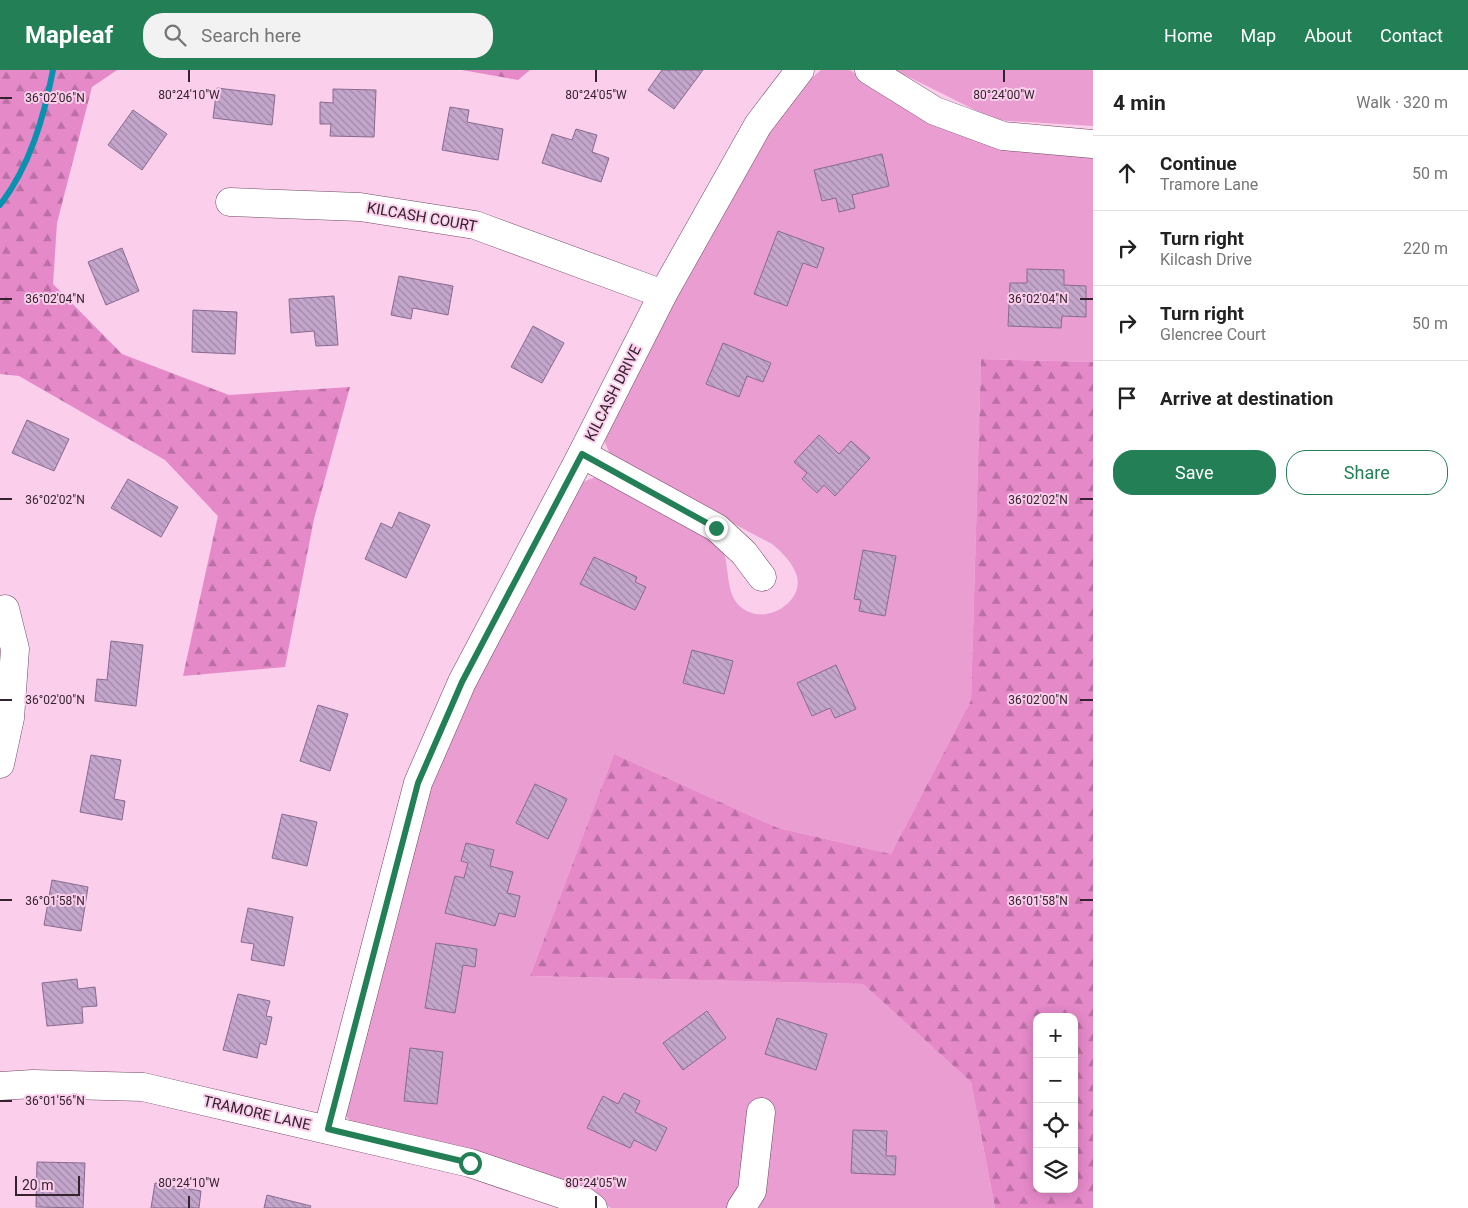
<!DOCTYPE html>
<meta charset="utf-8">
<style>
:root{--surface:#fff;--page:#f2f2f2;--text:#222;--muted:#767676;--line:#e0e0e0;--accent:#237f56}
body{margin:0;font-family:Roboto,sans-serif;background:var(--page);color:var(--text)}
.controls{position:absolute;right:15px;bottom:15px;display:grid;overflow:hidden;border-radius:10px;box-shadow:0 2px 12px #0003}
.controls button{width:45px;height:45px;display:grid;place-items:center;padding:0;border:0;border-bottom:1px solid var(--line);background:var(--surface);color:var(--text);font:25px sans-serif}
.scale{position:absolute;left:15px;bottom:12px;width:65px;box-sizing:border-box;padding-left:5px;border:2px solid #34232e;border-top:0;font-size:14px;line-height:18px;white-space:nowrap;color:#34232e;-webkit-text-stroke:4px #fbceeb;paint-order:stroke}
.stop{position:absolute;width:15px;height:15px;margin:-11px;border:4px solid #237f56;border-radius:50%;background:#fff}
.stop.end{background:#237f56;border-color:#fff;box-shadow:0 1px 5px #0008}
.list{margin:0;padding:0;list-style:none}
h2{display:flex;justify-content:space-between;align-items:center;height:65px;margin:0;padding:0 20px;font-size:21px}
h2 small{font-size:16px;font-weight:400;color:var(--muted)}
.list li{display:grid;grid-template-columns:32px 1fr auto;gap:15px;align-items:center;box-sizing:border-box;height:75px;padding:0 20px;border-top:1px solid var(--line)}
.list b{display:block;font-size:19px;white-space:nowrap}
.list p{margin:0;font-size:16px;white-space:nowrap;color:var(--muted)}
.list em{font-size:16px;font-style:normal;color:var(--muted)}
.actions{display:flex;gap:10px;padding:15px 20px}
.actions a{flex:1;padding:11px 0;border:1px solid var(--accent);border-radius:20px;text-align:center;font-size:18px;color:var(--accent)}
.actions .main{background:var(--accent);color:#fff}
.icon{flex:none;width:28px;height:28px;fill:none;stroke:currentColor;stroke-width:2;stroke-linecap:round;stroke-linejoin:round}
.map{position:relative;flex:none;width:1093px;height:1138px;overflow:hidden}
header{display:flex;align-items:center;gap:30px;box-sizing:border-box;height:70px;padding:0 25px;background:var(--accent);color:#fff}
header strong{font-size:24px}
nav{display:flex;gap:28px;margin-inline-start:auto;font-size:18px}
.search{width:350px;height:45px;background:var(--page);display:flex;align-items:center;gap:12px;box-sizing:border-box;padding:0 18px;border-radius:20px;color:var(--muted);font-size:19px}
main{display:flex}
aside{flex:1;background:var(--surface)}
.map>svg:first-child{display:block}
.green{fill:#ea9dd1}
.forest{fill:url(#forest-firs);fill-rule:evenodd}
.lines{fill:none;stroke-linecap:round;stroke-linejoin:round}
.stream{stroke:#0892b0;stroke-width:6}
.building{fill:url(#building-back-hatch);stroke:#876b8e}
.minor-casing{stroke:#6f4a63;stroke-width:29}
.minor{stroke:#fff;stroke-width:28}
.route{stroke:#237f56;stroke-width:6}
.ticks{fill:none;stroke:#34232e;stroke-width:2}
.labels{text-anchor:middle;stroke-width:4;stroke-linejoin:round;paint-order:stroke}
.street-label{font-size:15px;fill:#34232e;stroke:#fbceeb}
.ticks-label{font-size:12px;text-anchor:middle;fill:#34232e;stroke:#fbceeb;stroke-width:4;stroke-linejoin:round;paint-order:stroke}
</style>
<header>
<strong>Mapleaf</strong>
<div class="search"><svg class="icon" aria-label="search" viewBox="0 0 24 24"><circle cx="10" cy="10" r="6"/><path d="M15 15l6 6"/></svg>Search here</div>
<nav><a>Home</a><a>Map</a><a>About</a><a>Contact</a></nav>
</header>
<main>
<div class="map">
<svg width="1093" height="1138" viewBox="0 0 1093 1138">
<defs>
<pattern id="forest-firs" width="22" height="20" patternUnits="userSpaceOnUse" patternTransform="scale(1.25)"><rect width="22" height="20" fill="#e589c9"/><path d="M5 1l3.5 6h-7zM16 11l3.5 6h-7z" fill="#ba70a4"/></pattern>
<pattern id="building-back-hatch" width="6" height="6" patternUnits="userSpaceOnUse" patternTransform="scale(1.25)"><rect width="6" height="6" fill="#c4a6cc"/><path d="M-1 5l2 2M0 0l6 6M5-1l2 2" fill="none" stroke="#a087a6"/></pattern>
</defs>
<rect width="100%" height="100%" fill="#fbceeb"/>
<!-- green -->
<g class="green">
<path d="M821 0H850L898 33 1093 82V292L981 289 971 630 891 784 778 758 614 684 530 906 863 914 971 1012 995 1138H611L596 1129 360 1058 347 1048 343 1034 440 683 578 414 598 406C625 420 652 434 679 448 689 454 704 459 713 466 738 487 716 531 752 543 773 550 803 530 797 506 792 492 783 483 772 474L612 389 603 368 739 105 771 55 807 12Z"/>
<polygon points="895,0 1093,0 1093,56 995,50"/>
</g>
<!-- forest -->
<g class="forest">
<polygon points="0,0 117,0 92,17 57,153 53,214 122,284 229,325 350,317 314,449 285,597 183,606 218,446 165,390 19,306 0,304"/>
<polygon points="462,0 530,0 518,10"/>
<path d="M981 289 1093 292V1138H995L971 1012 863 914 530 906 614 684 778 758 891 784 971 630ZM1037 947H1074V1119H1037Z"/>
</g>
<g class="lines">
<!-- stream -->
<path class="stream" d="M0 135C30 96 44 47 53 0"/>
</g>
<!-- building -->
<g class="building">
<polygon points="662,0 703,0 674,39 648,20"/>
<polygon points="217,18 275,25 272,55 213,48"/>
<polygon points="333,19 376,20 374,67 330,66 331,54 320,54 320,32 333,33"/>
<polygon points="450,37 469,40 467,52 503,59 498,90 442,80"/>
<polygon points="133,40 167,64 142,100 108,75"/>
<polygon points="576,59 597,65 592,82 609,88 601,112 542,93 552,64 572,70"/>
<polygon points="882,84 889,116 852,125 855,138 839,142 836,128 822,131 814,100"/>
<polygon points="778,161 824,178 817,198 803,193 787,236 754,224"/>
<polygon points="122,178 139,221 106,235 88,192"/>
<polygon points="1027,199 1064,200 1064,215 1086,216 1086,247 1062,246 1061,258 1008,256 1010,213 1027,213"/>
<polygon points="399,206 453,216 448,245 413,238 411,249 391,245"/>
<polygon points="334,226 338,275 316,276 314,261 291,263 289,229"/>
<polygon points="193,240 237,242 235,284 192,282"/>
<polygon points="533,256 564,273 542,313 511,297"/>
<polygon points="723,273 771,293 763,312 747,306 739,327 706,314"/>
<polygon points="27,350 69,369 54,401 12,383"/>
<polygon points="819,365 839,384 851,371 870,388 835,426 824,415 817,423 802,409 807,403 794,392"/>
<polygon points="128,409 178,437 161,467 111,438"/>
<polygon points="399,442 430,455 406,508 365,489 381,453 392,458"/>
<polygon points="863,480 896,486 885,546 859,541 861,530 854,529"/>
<polygon points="594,487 637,507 635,512 646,517 635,540 580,514"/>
<polygon points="111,571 143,575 136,636 95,631 97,609 107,610"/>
<polygon points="692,580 733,591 724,624 683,613"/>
<polygon points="836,595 856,639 835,648 830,638 812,646 797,613"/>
<polygon points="318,635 348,644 330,701 300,691"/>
<polygon points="91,685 121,690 114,729 125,731 122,750 80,742"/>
<polygon points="535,714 567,729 548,769 516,753"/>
<polygon points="282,744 317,752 307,796 272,788"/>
<polygon points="466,773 494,780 490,796 513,802 507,823 520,826 515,847 499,843 495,856 445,843 455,806 464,808 468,793 461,791"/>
<polygon points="52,810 88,817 81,861 44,855"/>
<polygon points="248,838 293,847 284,896 251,890 254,874 241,872"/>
<polygon points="436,873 477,879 475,897 463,895 455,943 425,938"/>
<polygon points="77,909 78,919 95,917 97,936 82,937 83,953 47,956 42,913"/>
<polygon points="238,924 270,931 266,946 272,947 266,975 260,973 257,988 223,980"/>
<polygon points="707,941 726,968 683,1000 663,973"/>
<polygon points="777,948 827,964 816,1000 765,984"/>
<polygon points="410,978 443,982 437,1034 404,1031"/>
<polygon points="624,1023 640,1031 635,1042 667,1058 656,1081 634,1070 630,1078 587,1058 603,1026 618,1034"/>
<polygon points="853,1060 887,1061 886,1086 896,1086 895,1105 851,1103"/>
<polygon points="37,1092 85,1093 83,1138 36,1137"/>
<polygon points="155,1113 201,1121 199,1138 151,1138"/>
<polygon points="267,1125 311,1136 310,1138 264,1138"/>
</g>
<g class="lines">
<!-- minor casing -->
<g class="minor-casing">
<g id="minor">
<polyline points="869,0 935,41 1003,66 1093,74"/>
<polyline points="230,132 360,137 475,155 663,224"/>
<polyline points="582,384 717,458 744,483 762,507"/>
<polyline points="0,694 10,648 15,579 5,539"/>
<polyline points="0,1016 33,1014 143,1017 470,1093 585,1132 593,1138"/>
<polyline points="328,1059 418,713 462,612 582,384 663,224 758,55 800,0"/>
<polyline points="741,1138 752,1121 761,1042"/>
</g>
</g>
<!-- minor -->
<use href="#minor" class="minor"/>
</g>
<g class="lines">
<!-- route -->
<polyline class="route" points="470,1093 328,1059 418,713 462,612 582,384 716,458"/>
</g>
<!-- ticks -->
<path class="ticks" d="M189 0V12M596 0V12M1004 0V12M0 28H12M0 229H12M1080 229H1093M0 429H12M1080 429H1093M0 630H12M1080 630H1093M0 830H12M1080 830H1093M0 1031H12M189 1126V1138M596 1126V1138"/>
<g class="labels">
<!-- street labels -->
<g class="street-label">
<text transform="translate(422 147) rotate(10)" y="5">KILCASH COURT</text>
<text transform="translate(613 323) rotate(-63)" y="5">KILCASH DRIVE</text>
<text transform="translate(257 1043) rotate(13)" y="5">TRAMORE LANE</text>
</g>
</g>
<g class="ticks-label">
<text x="189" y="29">80°24'10"W</text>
<text x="596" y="29">80°24'05"W</text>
<text x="1004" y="29">80°24'00"W</text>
<text x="55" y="32">36°02'06"N</text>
<text x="55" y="233">36°02'04"N</text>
<text x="1038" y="233">36°02'04"N</text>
<text x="55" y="434">36°02'02"N</text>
<text x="1038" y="434">36°02'02"N</text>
<text x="55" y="634">36°02'00"N</text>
<text x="1038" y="634">36°02'00"N</text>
<text x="55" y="835">36°01'58"N</text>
<text x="1038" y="835">36°01'58"N</text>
<text x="55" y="1035">36°01'56"N</text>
<text x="189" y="1117">80°24'10"W</text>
<text x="596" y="1117">80°24'05"W</text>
</g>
</svg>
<div class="controls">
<button>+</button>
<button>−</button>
<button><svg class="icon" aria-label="locate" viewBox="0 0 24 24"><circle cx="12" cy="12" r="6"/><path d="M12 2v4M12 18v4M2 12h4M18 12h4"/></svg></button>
<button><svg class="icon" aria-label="layers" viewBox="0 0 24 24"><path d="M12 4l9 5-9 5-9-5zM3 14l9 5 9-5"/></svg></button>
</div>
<div class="scale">20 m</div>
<div class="stop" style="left:470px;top:1093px"></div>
<div class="stop end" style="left:716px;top:458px"></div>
</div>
<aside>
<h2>4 min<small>Walk · 320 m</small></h2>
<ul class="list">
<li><svg class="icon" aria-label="ahead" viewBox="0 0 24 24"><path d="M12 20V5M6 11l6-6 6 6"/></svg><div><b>Continue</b><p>Tramore Lane</p></div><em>50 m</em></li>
<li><svg class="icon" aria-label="right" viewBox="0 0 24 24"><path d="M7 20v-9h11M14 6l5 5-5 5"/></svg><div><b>Turn right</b><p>Kilcash Drive</p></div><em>220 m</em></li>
<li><svg class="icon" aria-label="right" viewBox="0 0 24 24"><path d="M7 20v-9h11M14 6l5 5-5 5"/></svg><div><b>Turn right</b><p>Glencree Court</p></div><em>50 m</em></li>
<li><svg class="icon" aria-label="arrive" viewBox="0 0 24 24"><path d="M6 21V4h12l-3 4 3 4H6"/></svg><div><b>Arrive at destination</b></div></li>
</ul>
<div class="actions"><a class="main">Save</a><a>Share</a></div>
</aside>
</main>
